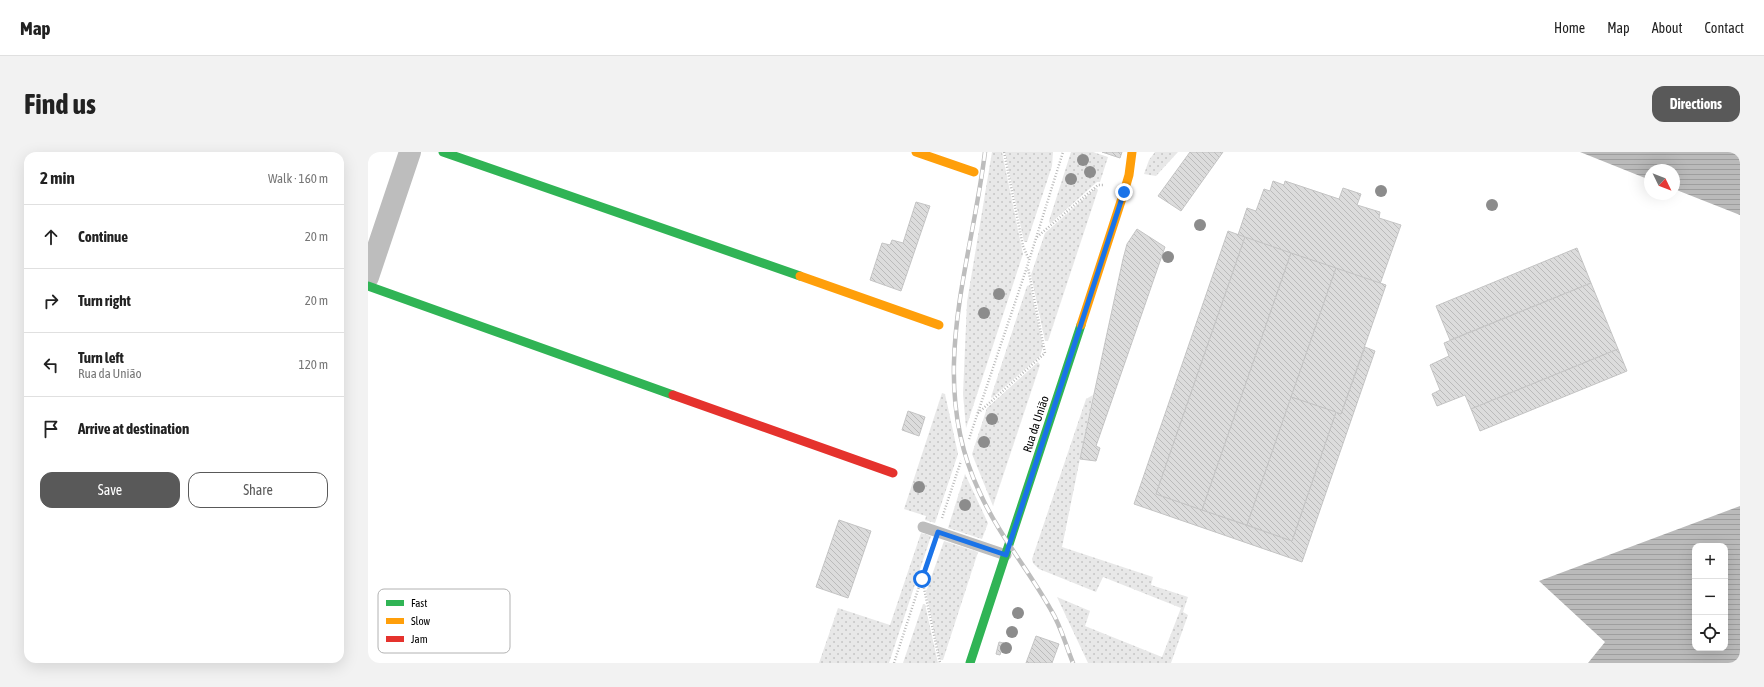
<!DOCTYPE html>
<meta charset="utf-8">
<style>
:root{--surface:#fff;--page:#f2f2f2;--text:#222;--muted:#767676;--line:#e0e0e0;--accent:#595959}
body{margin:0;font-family:"Asap Condensed",sans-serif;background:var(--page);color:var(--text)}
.controls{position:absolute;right:12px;bottom:12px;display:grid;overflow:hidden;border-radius:8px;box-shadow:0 4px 16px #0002}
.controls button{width:36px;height:36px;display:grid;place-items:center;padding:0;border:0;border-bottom:1px solid var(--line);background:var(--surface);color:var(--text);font:20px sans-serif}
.compass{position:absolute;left:1276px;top:12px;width:36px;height:36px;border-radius:50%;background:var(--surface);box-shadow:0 4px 16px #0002;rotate:133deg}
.stop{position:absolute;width:12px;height:12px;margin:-9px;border:3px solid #1a73e8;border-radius:50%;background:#fff}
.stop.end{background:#1a73e8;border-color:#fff;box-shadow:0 1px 4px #0008}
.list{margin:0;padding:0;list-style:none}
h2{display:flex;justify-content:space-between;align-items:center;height:52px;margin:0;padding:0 16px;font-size:17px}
h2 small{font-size:13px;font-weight:400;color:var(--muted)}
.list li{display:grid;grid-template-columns:26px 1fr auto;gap:12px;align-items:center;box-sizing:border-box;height:64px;padding:0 16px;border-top:1px solid var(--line)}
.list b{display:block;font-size:15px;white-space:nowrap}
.list p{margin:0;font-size:13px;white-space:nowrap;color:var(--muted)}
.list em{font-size:13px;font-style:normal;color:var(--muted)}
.actions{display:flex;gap:8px;padding:12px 16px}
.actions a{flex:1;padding:9px 0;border:1px solid var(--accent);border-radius:12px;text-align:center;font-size:14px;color:var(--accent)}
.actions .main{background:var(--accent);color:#fff}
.icon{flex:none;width:22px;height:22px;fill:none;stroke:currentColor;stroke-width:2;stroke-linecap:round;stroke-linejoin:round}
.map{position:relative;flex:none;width:1372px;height:511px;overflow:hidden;border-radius:12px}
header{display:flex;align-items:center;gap:24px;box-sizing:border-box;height:56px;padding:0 20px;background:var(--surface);border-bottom:1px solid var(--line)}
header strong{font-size:19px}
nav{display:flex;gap:22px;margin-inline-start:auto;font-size:14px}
.intro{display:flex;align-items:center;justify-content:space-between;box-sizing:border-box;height:96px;padding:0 24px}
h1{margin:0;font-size:28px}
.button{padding:10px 18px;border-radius:12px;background:var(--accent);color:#fff;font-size:14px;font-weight:700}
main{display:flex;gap:24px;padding:0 24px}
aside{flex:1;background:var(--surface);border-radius:12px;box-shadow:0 4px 16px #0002}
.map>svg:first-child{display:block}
.grass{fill:url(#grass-dots)}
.water{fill:url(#water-rules);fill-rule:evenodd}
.building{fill:url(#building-back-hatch);stroke:#c4c4c4}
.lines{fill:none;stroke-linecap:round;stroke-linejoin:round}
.path{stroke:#b8b8b8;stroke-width:2.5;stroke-dasharray:1 2;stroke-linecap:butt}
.lane{stroke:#bdbdbd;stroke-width:11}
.street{stroke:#bdbdbd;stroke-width:22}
.fast{stroke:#30b455;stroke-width:9}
.slow{stroke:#ff9f0a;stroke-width:9}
.jam{stroke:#e5322d;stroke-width:9}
.rail-casing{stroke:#bdbdbd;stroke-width:4.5}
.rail{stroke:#fff;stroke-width:3;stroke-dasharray:9;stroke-linecap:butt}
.tree{fill:#8c8c8c}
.route{stroke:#1a73e8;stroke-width:5}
.labels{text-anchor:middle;stroke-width:3;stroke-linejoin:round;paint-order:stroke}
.street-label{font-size:12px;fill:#000;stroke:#fff}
.key{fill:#fff;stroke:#b2b2b2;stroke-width:1}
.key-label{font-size:11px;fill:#000}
</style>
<header>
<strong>Map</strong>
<nav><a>Home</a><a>Map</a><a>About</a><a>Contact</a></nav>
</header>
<div class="intro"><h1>Find us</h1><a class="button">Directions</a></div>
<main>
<aside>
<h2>2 min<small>Walk · 160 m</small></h2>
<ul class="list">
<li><svg class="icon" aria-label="ahead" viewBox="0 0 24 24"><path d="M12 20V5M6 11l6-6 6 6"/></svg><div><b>Continue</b></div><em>20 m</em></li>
<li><svg class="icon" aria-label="right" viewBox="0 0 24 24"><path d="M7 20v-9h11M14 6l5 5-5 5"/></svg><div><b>Turn right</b></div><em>20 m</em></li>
<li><svg class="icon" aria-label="left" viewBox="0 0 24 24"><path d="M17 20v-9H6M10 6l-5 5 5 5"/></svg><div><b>Turn left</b><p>Rua da União</p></div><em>120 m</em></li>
<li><svg class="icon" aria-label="arrive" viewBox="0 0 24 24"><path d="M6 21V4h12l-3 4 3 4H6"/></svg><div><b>Arrive at destination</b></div></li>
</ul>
<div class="actions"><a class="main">Save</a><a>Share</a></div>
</aside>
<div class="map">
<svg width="1372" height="511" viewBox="0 0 1372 511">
<defs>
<pattern id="grass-dots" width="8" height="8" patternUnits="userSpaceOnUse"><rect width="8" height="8" fill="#e8e8e8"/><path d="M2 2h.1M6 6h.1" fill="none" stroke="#c5c5c5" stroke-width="1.8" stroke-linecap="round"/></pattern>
<pattern id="water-rules" width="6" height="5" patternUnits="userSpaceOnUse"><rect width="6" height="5" fill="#bababa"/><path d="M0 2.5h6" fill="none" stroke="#9e9e9e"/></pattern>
<pattern id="building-back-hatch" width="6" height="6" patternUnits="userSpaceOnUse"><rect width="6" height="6" fill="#dcdcdc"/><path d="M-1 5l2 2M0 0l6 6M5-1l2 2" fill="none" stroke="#bbb"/></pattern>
</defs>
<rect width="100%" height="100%" fill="#fff"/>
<!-- grass -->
<g class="grass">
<polygon points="624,0 634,0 655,102 598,276 595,242 599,150"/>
<polygon points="637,0 685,0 684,14 659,90 656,90"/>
<polygon points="703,0 725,0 740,5 732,30 729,30 682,72 681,69"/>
<polygon points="787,0 810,0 788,24 776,22 781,8"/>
<polygon points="728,36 730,38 680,189 677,189 663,123 677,81"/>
<polygon points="662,133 675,195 672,204 624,246 623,245 659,134"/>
<polygon points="670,210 672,213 625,354 604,302 619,256"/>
<polygon points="574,241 577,242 590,302 567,371 557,368 558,364 536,357"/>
<polygon points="725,243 694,395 785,425 783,433 820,445 815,460 820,463 803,511 720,511 689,445 722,459 717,474 794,505 813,456 735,425 728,440 671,417 665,411 664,407 717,250 718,247"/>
<polygon points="597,322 620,371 614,387 580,376"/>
<polygon points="553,381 563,384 521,511 451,511 470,456 522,473"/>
<polygon points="576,389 610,400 575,508 572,508 558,440"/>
<polygon points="555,452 557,452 570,511 535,511"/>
</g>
<!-- water -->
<g class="water">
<polygon points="1212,0 1372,0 1372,63 1306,37 1306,18 1282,18 1282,28"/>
<path d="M1372 354V511H1220L1237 490 1171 429ZM1327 394H1357V496H1327Z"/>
</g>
<!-- building -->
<g class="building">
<polygon points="734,0 754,0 752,6"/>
<polygon points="822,0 855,0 813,59 790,44"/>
<polygon points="905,29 916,33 917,29 971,47 975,36 993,42 989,53 1012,60 1011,66 1033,73 1012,132 870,83 879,56 888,59 896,37 902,39"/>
<polygon points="548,50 562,54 533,139 502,128 514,91 522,93 524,88 535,91"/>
<polygon points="769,77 797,95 728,294 732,296 728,309 712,307 755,107 759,92"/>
<polygon points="860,79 877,85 788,342 924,389 968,260 973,262 997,195 1007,199 934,410 766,352"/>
<polygon points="877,85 923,101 834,358 788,342"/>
<polygon points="1209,96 1223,131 1082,188 1068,154"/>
<polygon points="923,101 968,116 879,373 834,358"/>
<polygon points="968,116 1018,133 973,262 923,245"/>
<polygon points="1223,131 1250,197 1103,257 1097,243 1069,254 1064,242 1072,238 1062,213 1081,204 1076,191"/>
<polygon points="1250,197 1259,219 1112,279 1103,257"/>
<polygon points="923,245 968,260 924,389 879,373"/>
<polygon points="540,259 557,265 551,284 534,278"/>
<polygon points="471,368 503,379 480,446 448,435"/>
<polygon points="668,484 691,492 684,511 658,511"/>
<polygon points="631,490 636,491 632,503 628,502"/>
</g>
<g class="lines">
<!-- path -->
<g class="path">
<polyline points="636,0 655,94 661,108"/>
<polyline points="669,85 730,33 735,33"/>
<polyline points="610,261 677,201 660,116"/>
<polyline points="601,287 659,115 695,0"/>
<polyline points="574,366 593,309"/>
<polyline points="554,427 572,511"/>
<polyline points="526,511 564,395"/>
</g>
<!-- lane -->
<polyline class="lane" points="555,375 638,403"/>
<!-- street -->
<polyline class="street" points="0,125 42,0"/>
<!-- fast -->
<g class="fast">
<polyline points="75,0 432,124"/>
<polyline points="0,134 305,243"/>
<polyline points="602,511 713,173"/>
</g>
<!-- slow -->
<g class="slow">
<polyline points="548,0 606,20"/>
<polyline points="432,124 571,173"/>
<polyline points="713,173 756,40 761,23 764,0"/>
</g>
<!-- jam -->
<polyline class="jam" points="305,243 525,321"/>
<!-- rail casing -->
<g class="rail-casing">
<path id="rail" d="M617 0C603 115 558 226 611 339 630 382 660 417 683 458 693 474 698 494 705 511"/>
</g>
<!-- rail -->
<use href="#rail" class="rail"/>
</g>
<!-- trees -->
<g class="tree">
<circle cx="715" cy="8" r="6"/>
<circle cx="722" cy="20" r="6"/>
<circle cx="703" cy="27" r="6"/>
<circle cx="1013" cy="39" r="6"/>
<circle cx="1124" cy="53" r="6"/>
<circle cx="832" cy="73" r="6"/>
<circle cx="800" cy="105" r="6"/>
<circle cx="631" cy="142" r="6"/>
<circle cx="616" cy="161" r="6"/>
<circle cx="624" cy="267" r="6"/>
<circle cx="616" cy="290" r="6"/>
<circle cx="551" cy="335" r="6"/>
<circle cx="597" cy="353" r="6"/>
<circle cx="650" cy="461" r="6"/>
<circle cx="644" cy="480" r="6"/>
<circle cx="638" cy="496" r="6"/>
</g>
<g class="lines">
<!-- route -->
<polyline class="route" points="554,427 570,380 638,403 756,40"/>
</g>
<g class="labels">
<!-- street labels -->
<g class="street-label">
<text transform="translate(668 272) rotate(-72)" y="4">Rua da União</text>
</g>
</g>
<!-- legend -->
<rect x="10" y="437" width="132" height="64" rx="6" class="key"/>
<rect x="18" y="448" width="18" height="6" fill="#30b455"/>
<rect x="18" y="466" width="18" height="6" fill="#ff9f0a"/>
<rect x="18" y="484" width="18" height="6" fill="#e5322d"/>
<g class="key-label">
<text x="43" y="455">Fast</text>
<text x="43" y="473">Slow</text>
<text x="43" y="491">Jam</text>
</g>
</svg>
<div class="controls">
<button>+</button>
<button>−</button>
<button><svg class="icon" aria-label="locate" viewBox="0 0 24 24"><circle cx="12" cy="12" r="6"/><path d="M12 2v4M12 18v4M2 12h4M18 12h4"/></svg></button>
</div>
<svg class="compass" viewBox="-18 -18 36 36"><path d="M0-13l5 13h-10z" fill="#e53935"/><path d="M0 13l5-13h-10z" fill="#767676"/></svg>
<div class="stop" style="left:554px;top:427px"></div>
<div class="stop end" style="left:756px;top:40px"></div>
</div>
</main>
